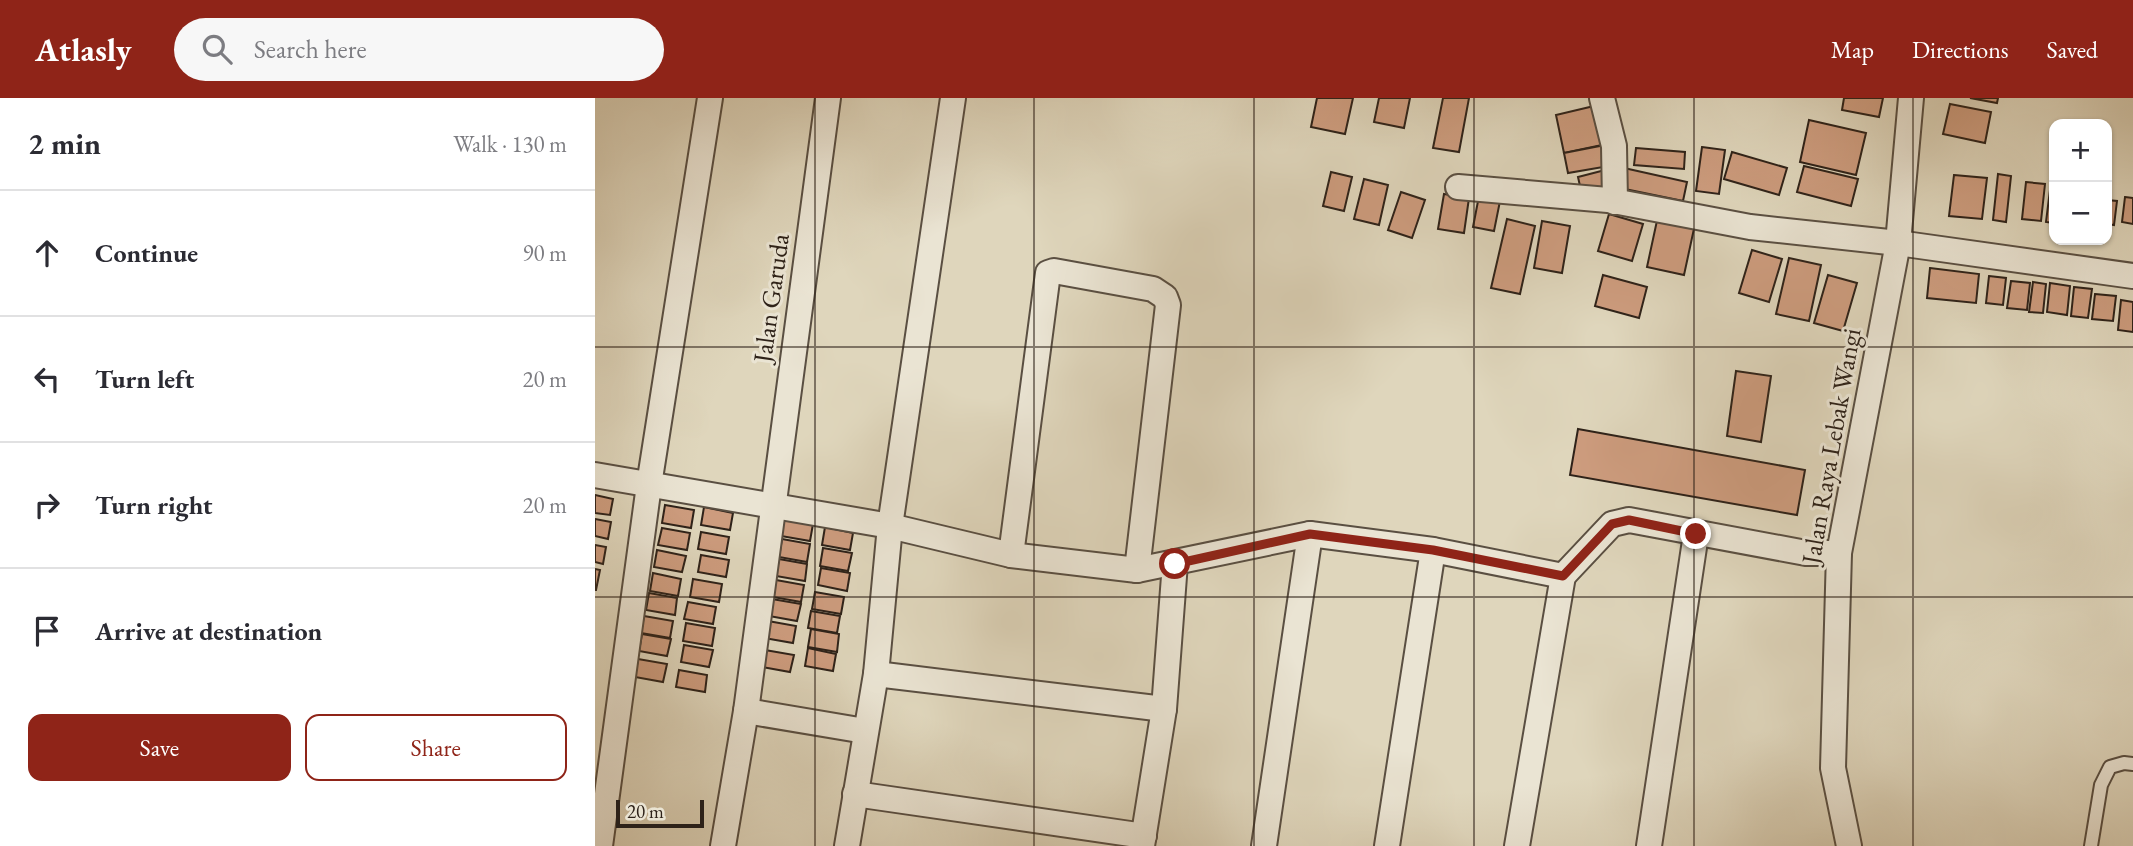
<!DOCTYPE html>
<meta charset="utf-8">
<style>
:root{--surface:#fff;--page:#f7f7f7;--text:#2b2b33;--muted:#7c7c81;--line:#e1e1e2;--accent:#8f2418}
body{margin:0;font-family:"EB Garamond",serif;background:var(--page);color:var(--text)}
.controls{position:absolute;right:21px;top:21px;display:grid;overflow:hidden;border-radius:14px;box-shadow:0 2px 5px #0004}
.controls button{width:63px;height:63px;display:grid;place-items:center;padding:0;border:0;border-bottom:2px solid var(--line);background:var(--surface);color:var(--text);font:35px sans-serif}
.scale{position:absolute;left:21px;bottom:18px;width:88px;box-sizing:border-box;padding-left:7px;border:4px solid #2e2219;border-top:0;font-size:19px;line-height:24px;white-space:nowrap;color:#2e2219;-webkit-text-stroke:5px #eae4d3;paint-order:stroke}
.stop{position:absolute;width:21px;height:21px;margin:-16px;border:5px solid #8f2418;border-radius:50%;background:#fff}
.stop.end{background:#8f2418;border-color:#fff;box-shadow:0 2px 7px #0008}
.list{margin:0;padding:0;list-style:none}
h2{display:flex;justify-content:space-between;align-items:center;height:91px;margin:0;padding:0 28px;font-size:30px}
h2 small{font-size:23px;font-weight:400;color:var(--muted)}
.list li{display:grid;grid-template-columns:46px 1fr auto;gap:21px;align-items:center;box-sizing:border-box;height:126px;padding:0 28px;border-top:2px solid var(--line)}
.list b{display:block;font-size:26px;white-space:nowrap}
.list em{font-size:23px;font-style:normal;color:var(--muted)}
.actions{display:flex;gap:14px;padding:21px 28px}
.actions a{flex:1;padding:16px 0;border:2px solid var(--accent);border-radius:14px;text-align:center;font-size:24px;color:var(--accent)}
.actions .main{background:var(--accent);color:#fff}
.icon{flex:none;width:38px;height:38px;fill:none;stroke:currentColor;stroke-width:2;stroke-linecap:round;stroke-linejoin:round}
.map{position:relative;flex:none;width:1538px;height:748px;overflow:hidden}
header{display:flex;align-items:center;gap:42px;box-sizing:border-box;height:98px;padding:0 35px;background:var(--accent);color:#fff}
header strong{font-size:33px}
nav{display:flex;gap:38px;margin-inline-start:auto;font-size:24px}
.search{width:490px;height:63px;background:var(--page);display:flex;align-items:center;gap:18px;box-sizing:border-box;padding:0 24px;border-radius:38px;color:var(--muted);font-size:26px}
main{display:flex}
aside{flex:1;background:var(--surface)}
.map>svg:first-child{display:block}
.building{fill:#cd9c7e;stroke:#2e2219;stroke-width:2}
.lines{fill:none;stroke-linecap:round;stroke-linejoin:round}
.service-casing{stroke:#5a4f42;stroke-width:16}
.minor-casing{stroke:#5a4f42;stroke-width:28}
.service{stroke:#eae4d3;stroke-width:12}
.minor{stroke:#eae4d3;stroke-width:24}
.route{stroke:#8f2418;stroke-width:9}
.grid{fill:none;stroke:#2e2219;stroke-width:2;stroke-opacity:0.55}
.labels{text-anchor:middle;stroke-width:6;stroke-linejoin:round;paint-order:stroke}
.street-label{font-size:26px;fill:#2e2219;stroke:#eae4d3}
</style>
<header>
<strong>Atlasly</strong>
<div class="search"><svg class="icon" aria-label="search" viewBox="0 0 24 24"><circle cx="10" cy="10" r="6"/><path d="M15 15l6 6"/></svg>Search here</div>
<nav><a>Map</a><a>Directions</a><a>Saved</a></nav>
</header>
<main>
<aside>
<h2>2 min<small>Walk · 130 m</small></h2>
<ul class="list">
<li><svg class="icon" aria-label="ahead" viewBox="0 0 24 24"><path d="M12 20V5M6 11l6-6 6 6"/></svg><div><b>Continue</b></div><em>90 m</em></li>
<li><svg class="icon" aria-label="left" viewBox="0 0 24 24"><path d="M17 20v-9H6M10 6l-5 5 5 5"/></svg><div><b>Turn left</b></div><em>20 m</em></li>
<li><svg class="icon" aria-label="right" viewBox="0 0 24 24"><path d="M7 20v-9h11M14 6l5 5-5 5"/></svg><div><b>Turn right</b></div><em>20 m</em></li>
<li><svg class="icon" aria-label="arrive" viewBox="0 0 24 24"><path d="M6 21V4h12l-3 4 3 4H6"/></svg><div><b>Arrive at destination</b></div></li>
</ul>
<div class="actions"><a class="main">Save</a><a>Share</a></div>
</aside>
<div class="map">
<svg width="1538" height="748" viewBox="0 0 1538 748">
<rect width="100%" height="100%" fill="#dfd6bc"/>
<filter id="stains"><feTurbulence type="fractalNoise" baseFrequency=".00286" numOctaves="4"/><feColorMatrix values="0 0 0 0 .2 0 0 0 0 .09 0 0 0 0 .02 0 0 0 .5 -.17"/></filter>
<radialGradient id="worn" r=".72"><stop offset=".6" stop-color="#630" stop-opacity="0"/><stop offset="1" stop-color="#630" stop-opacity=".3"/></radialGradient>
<!-- building -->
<g class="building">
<polygon points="722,0 758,0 750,36 716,29"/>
<polygon points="784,0 815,0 809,30 779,24"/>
<polygon points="848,0 874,0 864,54 838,50"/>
<polygon points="1249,0 1288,0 1284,19 1247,12"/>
<polygon points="1375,0 1403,0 1402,5"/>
<polygon points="1355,6 1396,14 1390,45 1348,36"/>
<polygon points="999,8 1007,47 969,55 961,17"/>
<polygon points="1214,22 1271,35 1261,77 1205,64"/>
<polygon points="1010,47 1014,68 973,75 969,55"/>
<polygon points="1107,49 1130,52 1124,96 1101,93"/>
<polygon points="1041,50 1090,54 1089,71 1039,67"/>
<polygon points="1137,54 1192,70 1184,97 1129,81"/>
<polygon points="1209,68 1263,81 1256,108 1202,94"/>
<polygon points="1029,70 1092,84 1088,103 1025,90"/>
<polygon points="1014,71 1018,90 987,97 983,79"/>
<polygon points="736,74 757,79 749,113 728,108"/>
<polygon points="1403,76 1416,78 1411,124 1398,122"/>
<polygon points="1359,77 1392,80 1387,121 1354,118"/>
<polygon points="769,81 793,87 784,127 759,121"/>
<polygon points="1431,84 1450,86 1446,123 1427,121"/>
<polygon points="1456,84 1459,84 1459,125 1451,124"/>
<polygon points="806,94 830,102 817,140 793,132"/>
<polygon points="849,96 874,100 869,135 843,131"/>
<polygon points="884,98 905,103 899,133 878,129"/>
<polygon points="1530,99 1538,100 1538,126 1527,124"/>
<polygon points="1512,102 1522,103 1519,127 1512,126"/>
<polygon points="1014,116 1048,126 1037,163 1003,153"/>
<polygon points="1063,118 1100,126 1089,177 1052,169"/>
<polygon points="912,121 940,128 925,196 896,190"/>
<polygon points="947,123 975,128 967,175 939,170"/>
<polygon points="1157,152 1187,161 1174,204 1144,195"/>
<polygon points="1194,160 1226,167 1214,223 1181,216"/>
<polygon points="1335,170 1384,176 1381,205 1332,200"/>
<polygon points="1008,177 1052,189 1044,220 1000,208"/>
<polygon points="1233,177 1262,185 1248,233 1219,225"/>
<polygon points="1394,178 1411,180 1408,207 1391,205"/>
<polygon points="1416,183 1435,185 1432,212 1412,210"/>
<polygon points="1438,184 1451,186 1448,215 1434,214"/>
<polygon points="1455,185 1475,188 1472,217 1452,214"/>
<polygon points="1479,189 1497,191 1493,220 1476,218"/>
<polygon points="1500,196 1521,198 1518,223 1497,221"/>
<polygon points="1526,202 1538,204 1538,234 1523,232"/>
<polygon points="1141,273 1176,278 1166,344 1132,338"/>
<polygon points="983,331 1210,372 1202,417 975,377"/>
<polygon points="0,397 18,401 15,417 0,415"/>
<polygon points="70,407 99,412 96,430 67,425"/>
<polygon points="109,409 138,415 135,432 106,427"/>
<polygon points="0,421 16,424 13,441 0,438"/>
<polygon points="189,421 218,426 215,443 186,438"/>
<polygon points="230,429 258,435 255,452 227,447"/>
<polygon points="67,430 95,435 92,452 63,447"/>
<polygon points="106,434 134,439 131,456 103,451"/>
<polygon points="187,441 215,446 212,464 184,459"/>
<polygon points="0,447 11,449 8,466 0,464"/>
<polygon points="228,450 257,455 253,473 225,468"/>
<polygon points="62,452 91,458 87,474 59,469"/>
<polygon points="106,457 134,462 131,479 103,474"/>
<polygon points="184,461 212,466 210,483 181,478"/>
<polygon points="226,470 255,475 252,493 223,487"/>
<polygon points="0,471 5,472 1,492 0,492"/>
<polygon points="58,475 86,481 83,498 55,493"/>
<polygon points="98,481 127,486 124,504 95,499"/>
<polygon points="181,482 209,487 206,504 178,499"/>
<polygon points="220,494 249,499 246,516 217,511"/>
<polygon points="54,495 82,500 80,517 51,512"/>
<polygon points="177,501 206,506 202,523 174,518"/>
<polygon points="93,504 121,509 118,526 89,521"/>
<polygon points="216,513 245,518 242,535 213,530"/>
<polygon points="49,518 78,523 75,540 46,535"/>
<polygon points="173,523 201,528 198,545 169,540"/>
<polygon points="91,525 120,530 117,548 88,543"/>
<polygon points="216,531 244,536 242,554 213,549"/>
<polygon points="47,536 76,541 72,558 44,553"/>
<polygon points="89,547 118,552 114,569 86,564"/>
<polygon points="213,550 241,556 238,573 210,568"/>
<polygon points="170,552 199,557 195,574 167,569"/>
<polygon points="43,561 72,566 68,584 40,579"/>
<polygon points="84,572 112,577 110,594 81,589"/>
</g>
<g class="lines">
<!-- service casing -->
<g class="service-casing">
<polyline id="service" points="1496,748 1506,687 1515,669 1529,665 1538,666"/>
</g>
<!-- minor casing -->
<g class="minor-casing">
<g id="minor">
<polyline points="1007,0 1019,48 1020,104"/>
<polyline points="863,89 1013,102 1155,129 1303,145 1538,178"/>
<polyline points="0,377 295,428 416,457 542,472 715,436 838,452 968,478 1017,426 1034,422 1211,455 1244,455"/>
<polyline points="416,457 453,175 459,173 558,191 570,199 573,207 542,472"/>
<polyline points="281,576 569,611"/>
<polyline points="151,613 270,633"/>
<polyline points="260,696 549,738"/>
<polyline points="5,748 54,387 115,0"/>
<polyline points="128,748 151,613 233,0"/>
<polyline points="252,748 281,576 295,428 358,0"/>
<polyline points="547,748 569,611 580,465"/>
<polyline points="669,748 715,436"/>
<polyline points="792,748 838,452"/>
<polyline points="922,748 968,478"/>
<polyline points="1054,748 1101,436"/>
<polyline points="1254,748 1238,670 1244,455 1303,145 1316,0"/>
</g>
</g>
<!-- service -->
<use href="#service" class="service"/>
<!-- minor -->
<use href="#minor" class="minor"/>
</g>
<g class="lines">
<!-- route -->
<polyline class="route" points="580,466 715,436 838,452 968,478 1017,426 1034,422 1101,436"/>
</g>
<!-- grid -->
<path class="grid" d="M220 0V748M439 0V748M659 0V748M879 0V748M1099 0V748M1318 0V748M0 249H1538M0 499H1538"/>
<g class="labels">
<!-- street labels -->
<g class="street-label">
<text transform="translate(176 200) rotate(-82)" y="9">Jalan Garuda</text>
<text transform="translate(1236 348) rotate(-80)" y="9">Jalan Raya Lebak Wangi</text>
</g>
</g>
<rect width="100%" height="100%" filter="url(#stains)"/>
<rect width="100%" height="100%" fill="url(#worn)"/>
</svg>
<div class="controls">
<button>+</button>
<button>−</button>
</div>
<div class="scale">20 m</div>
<div class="stop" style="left:580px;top:466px"></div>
<div class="stop end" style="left:1101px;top:436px"></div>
</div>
</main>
